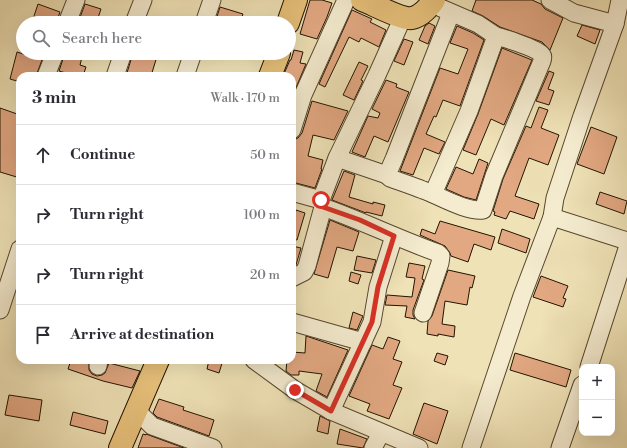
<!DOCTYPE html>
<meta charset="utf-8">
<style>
:root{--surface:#fff;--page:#f2f2f3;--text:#2b2b33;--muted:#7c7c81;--line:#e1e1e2}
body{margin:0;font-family:"Libre Bodoni",serif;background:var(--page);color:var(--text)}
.controls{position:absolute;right:12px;bottom:12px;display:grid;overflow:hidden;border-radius:8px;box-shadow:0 4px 16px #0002}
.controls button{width:36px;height:36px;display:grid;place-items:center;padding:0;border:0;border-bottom:1px solid var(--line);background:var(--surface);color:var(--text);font:20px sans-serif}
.stop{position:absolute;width:12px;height:12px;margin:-9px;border:3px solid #d93025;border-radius:50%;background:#fff}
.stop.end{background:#d93025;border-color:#fff;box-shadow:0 1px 4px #0008}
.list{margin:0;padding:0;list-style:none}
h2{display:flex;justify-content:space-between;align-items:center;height:52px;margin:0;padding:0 16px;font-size:17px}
h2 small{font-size:13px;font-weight:400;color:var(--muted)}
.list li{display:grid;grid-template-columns:26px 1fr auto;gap:12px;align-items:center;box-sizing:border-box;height:60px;padding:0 16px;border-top:1px solid var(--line)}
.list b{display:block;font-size:15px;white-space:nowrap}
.list em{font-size:13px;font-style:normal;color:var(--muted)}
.icon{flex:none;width:22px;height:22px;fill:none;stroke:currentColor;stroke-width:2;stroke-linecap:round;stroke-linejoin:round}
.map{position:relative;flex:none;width:627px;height:448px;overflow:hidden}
.search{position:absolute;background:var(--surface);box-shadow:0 4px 16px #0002;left:16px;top:16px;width:280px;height:44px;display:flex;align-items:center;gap:10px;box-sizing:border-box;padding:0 14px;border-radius:22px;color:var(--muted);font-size:15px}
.panel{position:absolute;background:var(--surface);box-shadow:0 4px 16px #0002;left:16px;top:72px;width:280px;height:292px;border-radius:12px}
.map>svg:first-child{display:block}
.building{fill:#e2a882;stroke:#231401}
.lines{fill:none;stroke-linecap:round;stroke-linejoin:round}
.minor-casing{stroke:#56482e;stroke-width:19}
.major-casing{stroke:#231401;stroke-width:24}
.minor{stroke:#f5ecd0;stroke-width:17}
.major{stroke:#e8c17b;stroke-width:22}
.route{stroke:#d93025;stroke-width:5}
</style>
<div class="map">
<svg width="627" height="448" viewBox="0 0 627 448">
<rect width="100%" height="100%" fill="#efe2b6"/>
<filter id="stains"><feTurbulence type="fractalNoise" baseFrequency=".005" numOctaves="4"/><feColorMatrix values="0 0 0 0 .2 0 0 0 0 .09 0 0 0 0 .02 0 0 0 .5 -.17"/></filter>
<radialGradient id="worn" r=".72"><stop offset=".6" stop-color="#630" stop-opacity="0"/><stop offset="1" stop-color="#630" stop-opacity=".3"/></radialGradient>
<!-- building -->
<g class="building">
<polygon points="310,0 322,0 332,3 327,17 317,39 300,34"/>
<polygon points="476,0 532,0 541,4 545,9 563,18 550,50 542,42 500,27 483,16 472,11"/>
<polygon points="38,4 60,12 56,23 43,23 33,19"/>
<polygon points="85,4 101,9 97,21 94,20 93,23 78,23"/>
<polygon points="220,7 243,14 240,23 215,23"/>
<polygon points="352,10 372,19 370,22 386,30 379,47 361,38 359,42 349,37 325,87 319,84"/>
<polygon points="429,23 435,26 428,44 419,40 425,26"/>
<polygon points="582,25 600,30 595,44 577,36"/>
<polygon points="457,26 473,33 484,40 460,106 443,100 436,117 434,116 426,134 445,142 439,154 424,148 413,175 400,171 440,68 458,74 468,49 450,43"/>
<polygon points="404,39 413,42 404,65 394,61"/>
<polygon points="502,48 532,60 504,125 491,119 476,155 463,150 478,114"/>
<polygon points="294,50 303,52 300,63 306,64 292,97 292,76 283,76 290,60 291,60"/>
<polygon points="17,52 42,60 36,76 20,76 20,82 10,79"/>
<polygon points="65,53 83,53 80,65 86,67 83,76 76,76 59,71"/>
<polygon points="133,53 158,53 151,76 126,76"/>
<polygon points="359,62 368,66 361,80 363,81 354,100 343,95"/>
<polygon points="549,71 554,73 548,89 554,91 549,105 536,101"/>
<polygon points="386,80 397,84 396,87 409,92 388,142 374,136 365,157 352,152 368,116 378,118 380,113 372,109"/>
<polygon points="312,101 348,111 334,140 313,135 308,156 323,160 321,169 322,169 315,188 292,182 292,143 293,140 298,138 302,133"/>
<polygon points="539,107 548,110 541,128 559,135 548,165 529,158 515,196 539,204 534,219 510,211 506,219 494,215 495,212 493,211 503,179 526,126 531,128"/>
<polygon points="0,108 20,115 20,126 17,136 20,137 20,178 0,172"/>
<polygon points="591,127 617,137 604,174 577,164"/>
<polygon points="479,159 488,163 476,200 464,197 446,189 456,167 473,174"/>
<polygon points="344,171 355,175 349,197 373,204 373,202 385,205 382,216 366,212 366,213 332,200"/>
<polygon points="600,192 627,201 624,214 596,204"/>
<polygon points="296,210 305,213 297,240 292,239 292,225"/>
<polygon points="330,220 359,232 353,251 337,247 328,278 314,274"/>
<polygon points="440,221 495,237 491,250 474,244 468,262 451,256 450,253 445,246 420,235 422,229 435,234"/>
<polygon points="502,229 530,239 526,253 498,243"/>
<polygon points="292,246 301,248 296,265 292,264"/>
<polygon points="357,256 376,260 372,273 354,270"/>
<polygon points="409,263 425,266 422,279 424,280 413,310 413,315 415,319 405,317 407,306 385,305 387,295 412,297 415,278 406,277"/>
<polygon points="448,270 475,276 472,288 470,287 467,305 445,301 442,324 455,326 454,337 438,334 438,336 427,334 428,321 432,316"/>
<polygon points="351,272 361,275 358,284 349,281"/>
<polygon points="541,276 568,286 563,298 566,299 563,307 533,297"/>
<polygon points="353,312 363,316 357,330 349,328"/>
<polygon points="306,336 348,350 327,397 316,391 322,374 299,371 299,375 291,375 286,371 287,360 292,360 292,352 305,353"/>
<polygon points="388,337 400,341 393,359 402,362 393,385 402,388 389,419 367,411 370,404 349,396 372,345 383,349"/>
<polygon points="437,353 448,356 445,365 434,361"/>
<polygon points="515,353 571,370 566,387 510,370"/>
<polygon points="71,360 89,360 89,370 92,374 97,376 102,375 105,373 109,363 140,371 132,388 103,381 68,369"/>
<polygon points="209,360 223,360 219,373 207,369"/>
<polygon points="9,395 42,400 39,421 5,415"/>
<polygon points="159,399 184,407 183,410 214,420 209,436 157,417 153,413"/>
<polygon points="424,403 448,411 437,444 413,434"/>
<polygon points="73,412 108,421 105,434 70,425"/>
<polygon points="320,416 330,421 328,434 317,431"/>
<polygon points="340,429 367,439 363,448 337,444"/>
<polygon points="143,434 146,435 146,434 184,448 138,448"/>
</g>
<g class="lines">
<!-- minor casing -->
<g class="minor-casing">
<g id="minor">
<path d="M451 13 394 159 387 175 390 178C401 182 413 186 423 190 440 196 466 212 483 210L494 176 542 61C543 58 543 55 540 53 535 48 504 38 496 36"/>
<polyline points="67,23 76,0"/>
<polyline points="134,23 143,0"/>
<polyline points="204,23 212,0"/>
<polyline points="615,24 620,0"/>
<polyline points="46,76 55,53"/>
<polyline points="115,76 123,53"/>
<polyline points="185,76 193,53"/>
<polyline points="292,130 303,95 346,0"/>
<polyline points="337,158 387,175"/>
<path d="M292 192 321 200 323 207C362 221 399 239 438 253L441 256 440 263 423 313"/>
<polyline points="433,194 469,111 496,36 478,24 441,8"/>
<polyline points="321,200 337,158 377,75 403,17"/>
<polyline points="552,217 627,241"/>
<polyline points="292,278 304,272 307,266 323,207"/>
<polyline points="0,310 20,249"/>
<polyline points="292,322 363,342"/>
<polyline points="254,360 295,390 331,411 419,448"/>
<polyline points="98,366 99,360"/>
<polyline points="589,367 627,249"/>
<polyline points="137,411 152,426 213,448"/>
<polyline points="331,411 372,322 378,287 394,236"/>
<polyline points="373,448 381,433"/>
<polyline points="471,448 522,296 552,217 555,198 582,116 615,24 574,13 550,0"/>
<polyline points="560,448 582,385"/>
</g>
</g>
<!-- major casing -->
<g class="major-casing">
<g id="major">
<path d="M362 0C373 4 402 20 412 18 421 16 429 7 434 0"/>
<polyline points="288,23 296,0"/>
<polyline points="270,76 279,53"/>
<polyline points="120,448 158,360"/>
</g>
</g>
<!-- minor -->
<use href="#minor" class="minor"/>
<!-- major -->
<use href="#major" class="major"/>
</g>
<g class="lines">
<!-- route -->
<polyline class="route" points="295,390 331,411 372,322 378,287 394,236 360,220 323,207 321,200"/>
</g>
<rect width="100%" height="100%" filter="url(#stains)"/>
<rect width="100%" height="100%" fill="url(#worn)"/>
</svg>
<div class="controls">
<button>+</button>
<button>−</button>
</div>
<div class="stop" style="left:321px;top:200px"></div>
<div class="stop end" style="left:295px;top:390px"></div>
<div class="search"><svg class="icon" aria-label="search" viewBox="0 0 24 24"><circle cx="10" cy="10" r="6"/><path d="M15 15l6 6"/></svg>Search here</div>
<section class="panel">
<h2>3 min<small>Walk · 170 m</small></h2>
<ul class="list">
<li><svg class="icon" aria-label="ahead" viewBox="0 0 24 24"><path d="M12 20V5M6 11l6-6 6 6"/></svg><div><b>Continue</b></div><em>50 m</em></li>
<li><svg class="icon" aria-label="right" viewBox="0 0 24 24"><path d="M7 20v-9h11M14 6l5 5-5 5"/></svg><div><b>Turn right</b></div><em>100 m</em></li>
<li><svg class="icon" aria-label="right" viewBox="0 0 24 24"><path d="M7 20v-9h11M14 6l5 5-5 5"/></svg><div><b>Turn right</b></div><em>20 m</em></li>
<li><svg class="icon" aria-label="arrive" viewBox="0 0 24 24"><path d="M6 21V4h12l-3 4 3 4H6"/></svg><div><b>Arrive at destination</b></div></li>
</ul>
</section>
</div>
